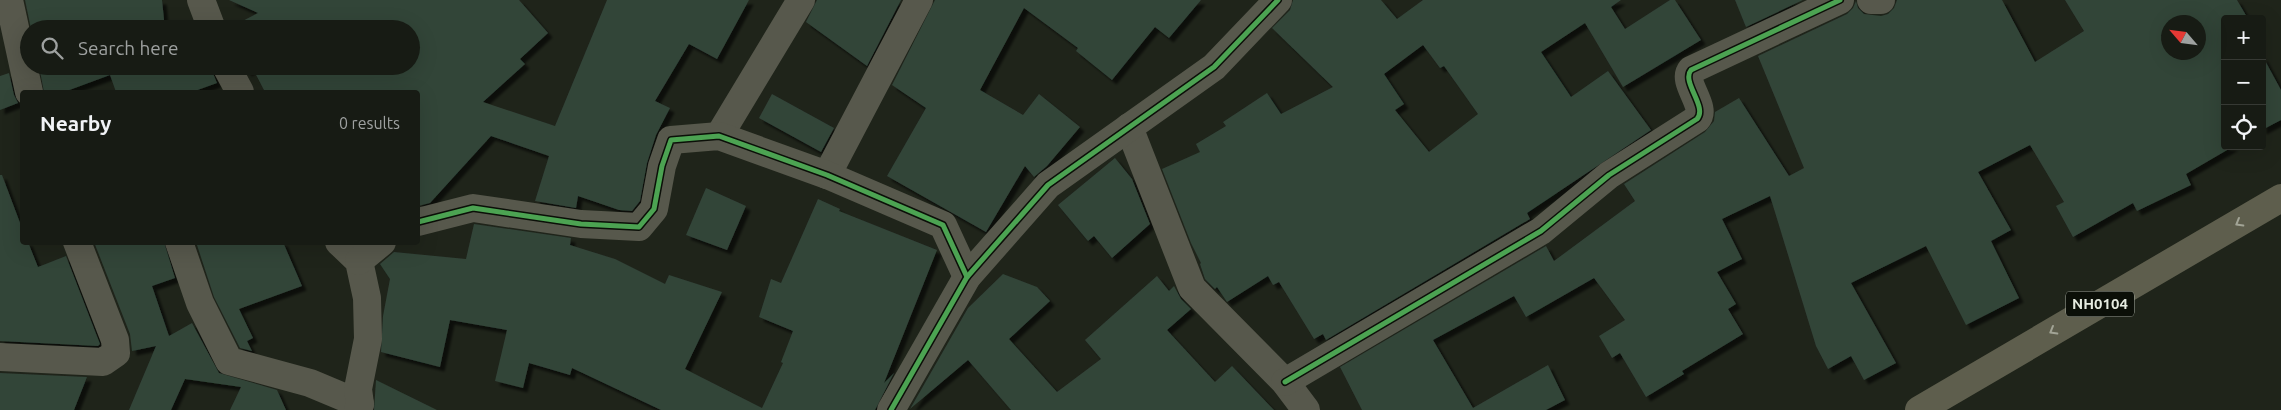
<!DOCTYPE html>
<meta charset="utf-8">
<style>
:root{--surface:#171b14;--page:#20241d;--text:#f1f3f6;--muted:#9ea1a0;--line:#363934}
body{margin:0;font-family:Ubuntu,sans-serif;background:var(--page);color:var(--text)}
.controls{position:absolute;right:15px;top:15px;display:grid;overflow:hidden;border-radius:5px;box-shadow:0 5px 20px #0002}
.controls button{width:45px;height:45px;display:grid;place-items:center;padding:0;border:0;border-bottom:1px solid var(--line);background:var(--surface);color:var(--text);font:25px sans-serif}
.compass{position:absolute;left:2161px;top:15px;width:45px;height:45px;border-radius:50%;background:var(--surface);box-shadow:0 5px 20px #0002;rotate:298deg}
.list{margin:0;padding:0;list-style:none}
h2{display:flex;justify-content:space-between;align-items:center;height:65px;margin:0;padding:0 20px;font-size:21px}
h2 small{font-size:16px;font-weight:400;color:var(--muted)}
.icon{flex:none;width:28px;height:28px;fill:none;stroke:currentColor;stroke-width:2;stroke-linecap:round;stroke-linejoin:round}
.map{position:relative;flex:none;width:2281px;height:410px;overflow:hidden}
.search{position:absolute;background:var(--surface);box-shadow:0 5px 20px #0002;left:20px;top:20px;width:400px;height:55px;display:flex;align-items:center;gap:12px;box-sizing:border-box;padding:0 18px;border-radius:28px;color:var(--muted);font-size:19px}
.panel{position:absolute;background:var(--surface);box-shadow:0 5px 20px #0002;left:20px;top:90px;width:400px;height:155px;border-radius:5px}
.map>svg:first-child{display:block}
.building{fill:#324439;fill-rule:evenodd;filter:url(#shadow)}
.lines{fill:none;stroke-linecap:round;stroke-linejoin:round}
.minor{stroke:#57584c;stroke-width:28}
.highway{stroke:#5e5e4d;stroke-width:28}
.cycleway-casing{stroke:#0b0f08;stroke-width:8}
.cycleway{stroke:#4ca352;stroke-width:5}
.oneway{stroke:#a2a496}
.labels{text-anchor:middle;stroke-width:4.5;stroke-linejoin:round;paint-order:stroke}
.shield{fill:#0b0f08;stroke:#a4a99f;stroke-width:1}
.shield-label{font-size:15px;font-weight:bold;fill:#e5ebe0}
</style>
<div class="map">
<svg width="2281" height="410" viewBox="0 0 2281 410">
<defs>
<filter id="shadow"><feDropShadow dx="4.5" dy="4.5" stdDeviation="1" flood-color="#0009"/></filter>
</defs>
<rect width="100%" height="100%" fill="#1f241a"/>
<!-- building -->
<g class="building">
<polygon points="25,0 162,0 165,29 31,29"/>
<polygon points="229,0 519,0 548,33 520,59 525,64 483,102 555,126 607,0 749,0 717,59 689,44 655,101 670,108 656,135 647,163 640,201 632,211 619,210 578,196 576,208 535,201 549,156 491,136 430,203 418,206 418,92 265,92 253,69 247,72 244,66 411,66 411,29 235,29 233,26 258,13"/>
<polygon points="817,0 901,0 867,66 806,22"/>
<polygon points="935,0 1201,0 1169,38 1155,27 1112,80 1076,51 1078,48 1024,8 980,90 1023,115 1039,94 1080,127 1047,166 1034,177 1025,166 986,232 887,176 926,108 892,85"/>
<path d="M1293 0H1381L1397 19 1423 0H1621L1611 7 1625 29 1670 0H1675L1701 40 1623 87 1585 23 1541 52 1571 97 1608 71 1651 130 1527 213 1530 219 1326 340 1323 334 1314 339 1279 282 1273 285 1268 276 1227 302 1217 287 1215 289 1205 279 1200 264 1201 263 1191 243 1162 169 1200 152 1196 144 1226 126 1223 122 1267 93 1281 114 1333 87 1272 28 1290 10ZM1423 45 1440 68 1444 66 1478 114 1429 152 1395 110 1404 104 1384 74Z"/>
<polygon points="1735,0 1803,0 1746,27"/>
<path d="M1897 0H2002L2035 62 2084 31 2065 0H2237L2247 17 2244 19H2225V146H2234L2186 174 2191 185 2137 211 2133 203 2073 237 2056 206 2064 202 2030 145 1978 172 2011 230 1991 241 2019 298 1966 325 1926 246 1851 283 1896 363 1864 380 1851 356 1828 369 1816 346 1770 196 1722 219 1742 259 1717 272 1736 304 1728 309 1743 334 1682 371 1684 374 1646 397 1620 353 1612 358 1599 336 1625 320 1594 278 1526 317 1514 296 1433 340 1473 408 1548 365 1565 400 1546 410H1362L1340 367 1546 246 1554 261 1635 201 1624 184 1705 132 1714 121 1715 112 1739 98 1789 176 1804 168 1758 56 1847 14 1853 8 1856 1 1858 8 1864 14 1881 16 1888 14 1894 8ZM2168 22H2198V52H2168Z"/>
<polygon points="2262,55 2281,90 2281,120 2262,130"/>
<polygon points="39,66 210,66 217,83 192,92 116,92 110,75 64,92 44,92"/>
<polygon points="9,73 14,95 18,103 0,110 0,76"/>
<polygon points="772,94 834,128 821,152 759,118"/>
<polygon points="1115,158 1132,179 1150,224 1112,258 1094,236 1088,241 1058,205"/>
<polygon points="0,175 2,175 22,228 22,242 28,242 38,267 66,256 100,344 98,346 0,341"/>
<polygon points="706,188 746,206 727,250 686,235"/>
<polygon points="818,199 840,209 839,211 937,250 884,383 894,373 875,410 661,410 572,368 570,375 529,363 523,388 495,381 507,330 450,320 440,367 381,352 383,316 390,279 380,264 394,252 466,259 474,224 571,238 570,245 615,259 665,284 669,275 722,292 685,369 762,408 783,363 781,362 793,331 759,317 771,279 781,283"/>
<polygon points="94,242 164,242 175,278 152,286 169,336 192,323 219,373 277,390 286,410 230,410 241,387 185,379 171,410 129,410 156,346 132,351 130,334"/>
<polygon points="196,242 283,242 302,286 239,309 253,338 247,341 252,351 240,348 214,297"/>
<polygon points="1003,274 1037,287 1050,301 1009,339 1057,392 1101,359 1085,340 1157,276 1169,291 1174,286 1181,299 1191,309 1167,330 1215,382 1232,366 1274,410 1011,410 968,360 910,409 968,308"/>
<polygon points="0,373 87,377 74,410 0,410"/>
<polygon points="376,380 437,410 374,410"/>
</g>
<g class="lines">
<!-- minor -->
<g class="minor">
<polyline points="9,0 29,92"/>
<polyline points="201,0 212,29"/>
<polyline points="1871,0 1881,0"/>
<polyline points="226,66 240,92"/>
<polyline points="1129,127 1192,288 1285,382 1306,410"/>
<polyline points="719,136 801,0"/>
<polyline points="827,175 919,0"/>
<polyline points="418,222 473,208 581,224 639,227 654,209 662,166 671,140 719,136 827,175 943,225 967,277"/>
<polyline points="179,242 200,303 229,361 310,383 360,404"/>
<polyline points="339,242 359,261 367,298 368,339 358,389 360,404 358,410"/>
<polyline points="359,261 382,242"/>
<polyline points="0,357 103,362 116,353 115,340 77,242"/>
<path d="M1285 382 1541 231 1609 175 1697 119C1708 107 1681 82 1691 70L1840 0"/>
<polyline points="891,410 967,277 1048,185 1214,67 1278,0"/>
</g>
<!-- highway -->
<polyline class="highway" points="1919,410 2281,198"/>
<!-- cycleway casing -->
<g class="cycleway-casing">
<g id="cycleway">
<polyline points="418,222 473,208 581,224 639,227 654,209 662,166 671,140 719,136 827,175 943,225 967,277"/>
<path d="M1285 382 1541 231 1609 175 1697 119C1708 107 1681 82 1691 70L1840 0"/>
<polyline points="891,410 967,277 1048,185 1214,67 1278,0"/>
</g>
</g>
<!-- cycleway -->
<use href="#cycleway" class="cycleway"/>
</g>
<!-- one-way arrows -->
<defs><path id="oneway-chevron" d="M-2-3.5L2.5 0L-2 3.5" fill="none" stroke-width="1.6" stroke-linecap="round" stroke-linejoin="round" transform="scale(1.25)"/></defs>
<g class="oneway">
<use href="#oneway-chevron" transform="translate(2239 223) rotate(150)"/>
<use href="#oneway-chevron" transform="translate(2053 331) rotate(150)"/>
</g>
<g class="labels">
<!-- shield labels -->
<rect class="shield" x="2066" y="291.5" width="68" height="25" rx="4"/>
<g class="shield-label">
<text x="2100" y="309">NH0104</text>
</g>
</g>
</svg>
<div class="controls">
<button>+</button>
<button>−</button>
<button><svg class="icon" aria-label="locate" viewBox="0 0 24 24"><circle cx="12" cy="12" r="6"/><path d="M12 2v4M12 18v4M2 12h4M18 12h4"/></svg></button>
</div>
<svg class="compass" viewBox="-18 -18 36 36"><path d="M0-13l5 13h-10z" fill="#e53935"/><path d="M0 13l5-13h-10z" fill="#9ea1a0"/></svg>
<div class="search"><svg class="icon" aria-label="search" viewBox="0 0 24 24"><circle cx="10" cy="10" r="6"/><path d="M15 15l6 6"/></svg>Search here</div>
<section class="panel">
<h2>Nearby<small>0 results</small></h2>
<ul class="list">
</ul>
</section>
</div>
